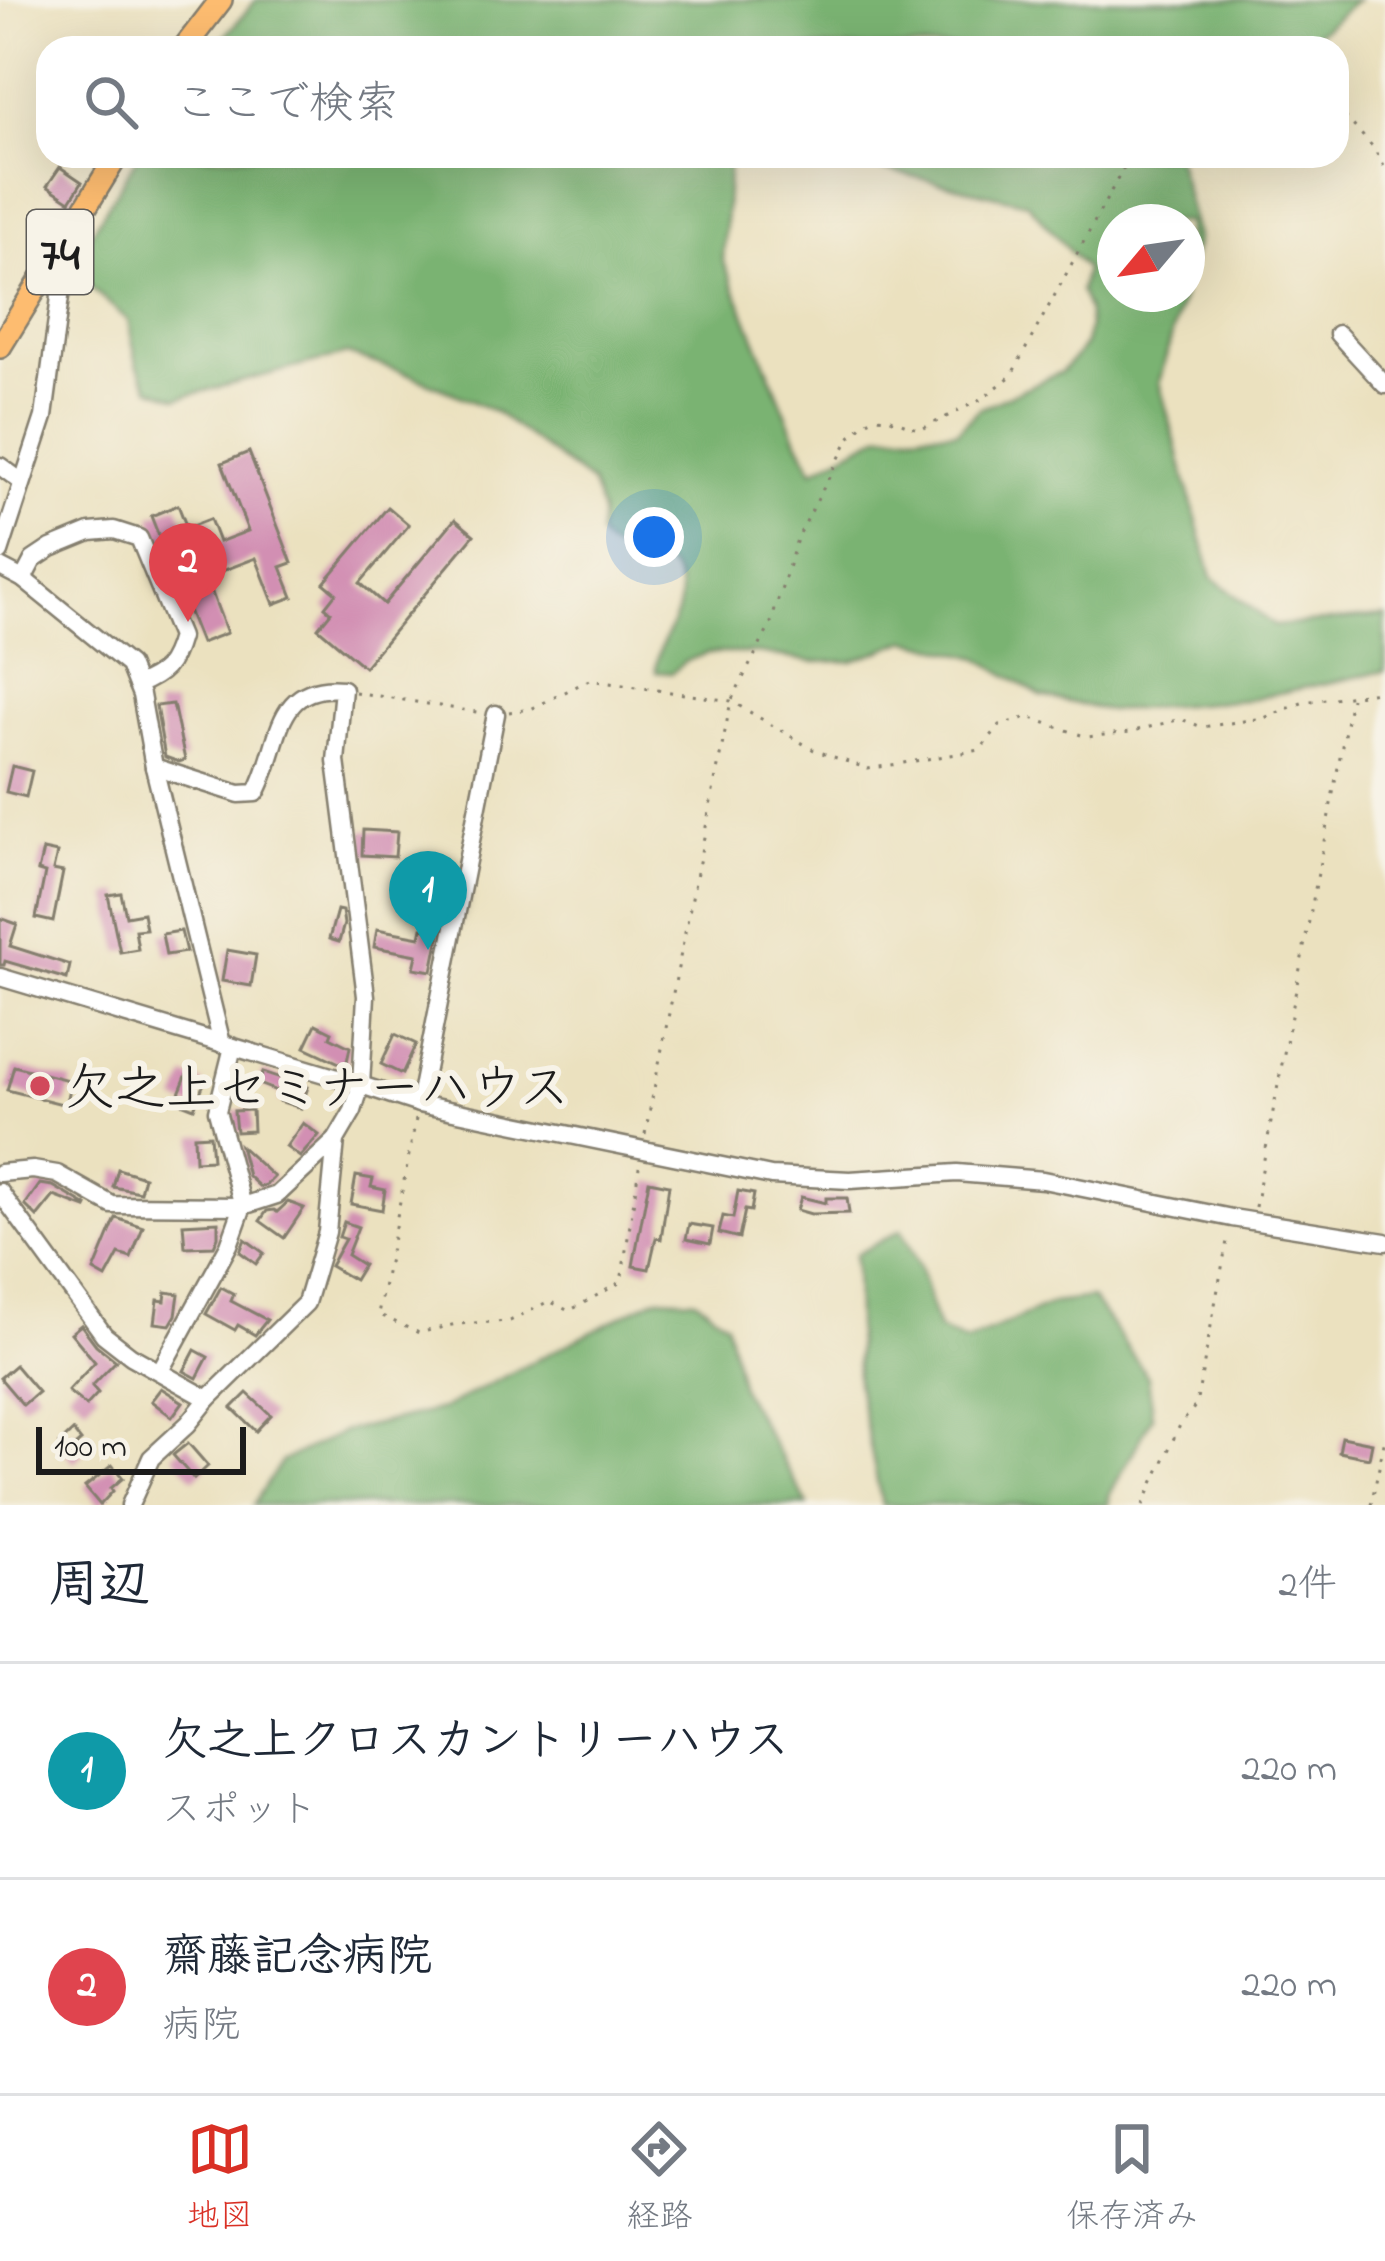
<!DOCTYPE html>
<html lang="ja">
<meta charset="utf-8">
<style>
:root{--surface:#fff;--page:#f2f2f3;--text:#1f2937;--muted:#747a83;--line:#e0e1e3;--accent:#d93025}
body{margin:0;font-family:"Indie Flower","Klee One",sans-serif;background:var(--page);color:var(--text)}
.compass{position:absolute;left:1097px;top:204px;width:108px;height:108px;border-radius:50%;background:var(--surface);box-shadow:0 12px 48px #0002;rotate:241deg}
.scale{position:absolute;left:36px;bottom:30px;width:210px;box-sizing:border-box;padding-left:12px;border:6px solid #1c1c1c;border-top:0;font-size:33px;line-height:42px;white-space:nowrap;color:#1c1c1c;-webkit-text-stroke:9px #f7f3e8;paint-order:stroke}
.you{position:absolute;left:654px;top:537px;width:42px;height:42px;margin:-30px;border:9px solid #fff;border-radius:50%;background:#1a73e8;box-shadow:0 0 0 18px #1a73e833}
.badge{display:grid;place-items:center;width:78px;height:78px;border-radius:50%;background:var(--accent);color:#fff;font-size:39px;font-weight:700}
.pin{position:absolute;translate:-50% -99px;filter:drop-shadow(0 3px 6px #0008)}
.pin::after{content:'';position:absolute;top:63px;width:42px;height:36px;background:inherit;clip-path:polygon(0 0,100% 0,50% 100%)}
.list{margin:0;padding:0;list-style:none}
h2{display:flex;justify-content:space-between;align-items:center;height:156px;margin:0;padding:0 48px;font-size:51px}
h2 small{font-size:39px;font-weight:400;color:var(--muted)}
.list li{display:grid;grid-template-columns:78px 1fr auto;gap:36px;align-items:center;box-sizing:border-box;height:216px;padding:0 48px;border-top:3px solid var(--line)}
.list b{display:block;font-size:45px;white-space:nowrap}
.list p{margin:0;font-size:39px;white-space:nowrap;color:var(--muted)}
.list em{font-size:39px;font-style:normal;color:var(--muted)}
.icon{flex:none;width:66px;height:66px;fill:none;stroke:currentColor;stroke-width:2;stroke-linecap:round;stroke-linejoin:round}
.map{position:relative;flex:none;width:1385px;height:1505px;overflow:hidden}
.search{position:absolute;background:var(--surface);box-shadow:0 12px 48px #0002;left:36px;right:36px;top:36px;height:132px;display:flex;align-items:center;gap:30px;box-sizing:border-box;padding:0 42px;border-radius:36px;color:var(--muted);font-size:45px}
.sheet{height:588px;background:var(--surface)}
nav{display:flex;justify-content:space-around;align-items:center;box-sizing:border-box;height:168px;border-top:3px solid var(--line);background:var(--surface);font-size:33px;color:var(--muted)}
nav a{display:grid;justify-items:center;gap:6px}
nav .on{color:var(--accent)}
.map>svg:first-child{display:block}
.forest{fill:#7ab372;stroke:#4b6847;stroke-width:3}
.building{fill:#d28fb3}
.lines{fill:none;stroke-linecap:round;stroke-linejoin:round}
.minor-casing{stroke:#847e6e;stroke-width:21}
.major-casing{stroke:#847e6e;stroke-width:26}
.path{stroke:#847e6e;stroke-width:3;stroke-dasharray:3 9;stroke-linecap:butt}
.minor{stroke:#fff;stroke-width:16}
.major{stroke:#fdbc70;stroke-width:21}
.poi-dot{fill:#d1495b;stroke:#f7f3e8;stroke-width:4.5}
.labels{text-anchor:middle;stroke-width:12;stroke-linejoin:round;paint-order:stroke}
.shield{fill:#f7f3e8;stroke:#5e5c59;stroke-width:3}
.shield-label{font-size:48px;font-weight:bold;fill:#1c1c1c}
.poi-label{font-size:51px;fill:#1c1c1c;stroke:#f7f3e8;text-anchor:start}
</style>
<div class="map">
<svg width="1385" height="1505" viewBox="0 0 1385 1505">
<rect width="100%" height="100%" fill="#f7f3e8"/>
<filter id="ink" filterUnits="userSpaceOnUse"><feTurbulence type="fractalNoise" baseFrequency=".00833" numOctaves="2"/><feDisplacementMap in="SourceGraphic" scale="24" xChannelSelector="R" yChannelSelector="G"/><feConvolveMatrix kernelMatrix="1 2 1 2 8 2 1 2 1" color-interpolation-filters="sRGB"/></filter>
<filter id="wash" filterUnits="userSpaceOnUse"><feTurbulence type="fractalNoise" baseFrequency=".004" numOctaves="4" result="noise"/><feDisplacementMap in="SourceGraphic" scale="48" xChannelSelector="R" yChannelSelector="G"/><feGaussianBlur stdDeviation="2.7" result="paint"/><feColorMatrix in="noise" values="0 0 0 0 0 0 0 0 0 0 0 0 0 0 0 0 0 1.4 0 .05"/><feComposite in="paint" operator="in"/></filter>
<g filter="url(#wash)">
<rect width="100%" height="100%" fill="#ebe1bf"/>
<!-- forest -->
<g class="forest">
<polygon points="256,0 1357,0 1324,28 1290,48 215,48"/>
<path d="M138 156H729L723 260 795 435 813 470 882 434 957 431 979 409 1061 372 1077 355 1085 344 1089 326 1087 309 1080 291 1085 269 1028 203 877 168 860 156H1176L1197 239 1187 277V222H1115V294H1183L1159 382 1212 577 1274 626 1385 616V671L1245 700 1109 711 1041 696 979 658 908 640 853 661 813 662 758 653H707L684 662 672 673 656 672C654 641 688 618 678 582 670 551 632 559 613 549 607 547 603 541 599 536L601 512 591 483 494 411 409 374 347 354 178 398 150 388 137 364 128 320 82 280 80 251Z"/>
<polygon points="901,1230 919,1267 938,1330 966,1342 1053,1303 1092,1298 1148,1377 1152,1417 1109,1496 1109,1505 882,1505 857,1382 855,1255"/>
<polygon points="658,1297 695,1299 726,1322 741,1388 808,1505 253,1505 281,1462 345,1431 442,1409"/>
</g>
<g id="blocks">
<!-- building -->
<g class="building">
<polygon points="60,167 82,182 70,201 47,186"/>
<polygon points="249,452 292,563 281,567 293,597 274,604 256,558 206,577 227,633 201,643 151,516 178,505 187,528 210,519 219,542 248,531 222,463"/>
<polygon points="388,507 409,525 360,583 384,604 455,519 474,535 364,667 318,628 331,612 325,607 336,593 324,583"/>
<polygon points="173,704 185,760 179,762 165,757 156,706"/>
<polygon points="12,766 32,771 26,797 6,792"/>
<polygon points="363,830 397,832 395,857 362,855"/>
<polygon points="43,850 57,853 53,870 63,872 53,922 36,918 45,873 38,871"/>
<polygon points="121,893 126,916 143,913 146,929 135,930 138,949 120,952 108,895"/>
<polygon points="337,910 342,911 344,924 339,942 329,939"/>
<polygon points="0,918 17,924 10,946 70,965 67,979 5,961 4,965 0,965"/>
<polygon points="422,928 440,932 432,971 414,968 417,955 374,947 377,929 420,937"/>
<polygon points="181,931 186,952 166,955 162,934"/>
<polygon points="227,950 256,955 251,986 222,981"/>
<polygon points="316,1024 332,1032 330,1037 350,1047 346,1066 305,1047"/>
<polygon points="395,1034 416,1044 402,1074 381,1064"/>
<polygon points="14,1066 72,1081 66,1105 7,1090"/>
<polygon points="263,1072 308,1087 301,1108 279,1101 282,1093 259,1084"/>
<polygon points="186,1076 204,1083 194,1108 176,1101"/>
<polygon points="252,1110 253,1131 236,1132 234,1111"/>
<polygon points="303,1123 319,1135 300,1157 286,1147"/>
<polygon points="210,1135 212,1160 195,1161 194,1136"/>
<polygon points="240,1146 274,1177 266,1185 260,1187 248,1176"/>
<polygon points="118,1169 144,1177 140,1192 113,1187"/>
<polygon points="356,1176 373,1179 371,1187 385,1190 382,1210 351,1204"/>
<polygon points="649,1181 669,1185 661,1239 656,1238 649,1269 633,1266"/>
<polygon points="40,1184 53,1186 87,1206 86,1208 54,1196 37,1217 25,1205"/>
<polygon points="738,1191 754,1194 751,1211 745,1210 739,1238 719,1233 723,1216 733,1218"/>
<polygon points="801,1197 826,1203 826,1198 847,1198 849,1213 811,1214 797,1210"/>
<polygon points="288,1202 304,1208 284,1238 260,1221 267,1211 274,1210 277,1212"/>
<polygon points="116,1218 143,1227 131,1258 119,1254 106,1278 94,1271"/>
<polygon points="218,1222 218,1237 214,1246 185,1247 183,1224"/>
<polygon points="344,1222 358,1227 347,1255 363,1265 354,1280 330,1266 345,1239 339,1237"/>
<polygon points="689,1224 713,1228 710,1244 686,1239"/>
<polygon points="245,1239 264,1253 256,1264 240,1252"/>
<polygon points="221,1287 234,1294 231,1301 267,1320 255,1335 238,1325 235,1330 206,1314"/>
<polygon points="166,1292 179,1294 176,1315 170,1325 155,1323 158,1300 165,1301"/>
<polygon points="81,1325 96,1345 116,1361 92,1386 98,1393 86,1406 68,1391 95,1362 71,1333"/>
<polygon points="195,1350 208,1357 197,1378 184,1371"/>
<polygon points="15,1365 38,1392 23,1405 0,1378"/>
<polygon points="161,1388 183,1402 172,1417 151,1401"/>
<polygon points="247,1393 271,1415 256,1431 232,1408"/>
<polygon points="73,1431 81,1441 76,1445 83,1454 74,1462 59,1444"/>
<polygon points="1342,1437 1372,1443 1369,1458 1339,1452"/>
<polygon points="188,1443 208,1466 194,1479 173,1455"/>
<polygon points="112,1465 123,1478 111,1488 113,1491 100,1505 85,1487"/>
</g>
</g>
</g>
<g filter="url(#ink)">
<use href="#blocks" fill-opacity="0" stroke="#847e6e" stroke-width="3"/>
<g class="lines">
<!-- minor casing -->
<g class="minor-casing">
<g id="minor">
<polyline points="1338,334 1385,385"/>
<polyline points="0,466 22,482"/>
<polyline points="0,552 44,417 60,297 54,262"/>
<polyline points="0,567 23,579 129,665 141,695 154,767 222,1044"/>
<path d="M23 579 33 560 51 548 90 532 114 530 139 538 180 637C172 666 164 674 137 685"/>
<polyline points="0,977 361,1085 419,1104 771,1176 850,1180 957,1173 1043,1180 1232,1218 1385,1242"/>
<polyline points="419,1104 496,714"/>
<polyline points="0,1173 33,1170 57,1174 112,1205 243,1206 277,1195 336,1140"/>
<path d="M0 1192 104 1335 131 1356 208 1399 306 1303 327 1232 336 1140 353 1111 361 1085 366 996 336 761 343 689C271 682 282 747 256 793L239 794 154 767"/>
<polyline points="160,1371 229,1245 243,1206 217,1111 233,1047"/>
<polyline points="130,1505 151,1458 188,1424 208,1399"/>
</g>
</g>
<!-- major casing -->
<g class="major-casing">
<g id="major">
<polyline points="184,48 221,0"/>
<polyline points="0,347 117,156"/>
</g>
</g>
<!-- path -->
<g class="path">
<polyline points="1337,108 1373,147 1385,168"/>
<polyline points="355,692 482,713"/>
<polyline points="509,712 531,709 589,680 731,701 814,750 868,769 980,750 1000,725 1028,717 1087,737 1130,732 1181,719 1202,727 1264,718 1304,702 1385,691"/>
<polyline points="416,1119 378,1314 419,1333 456,1324 510,1321 549,1301 569,1311 621,1282 639,1167"/>
<polyline points="645,1134 731,701 770,626 797,539 849,439 865,422 876,417 888,418 920,430 982,399 1011,376 1130,156"/>
<polyline points="1255,1207 1351,698"/>
<polyline points="1143,1505 1180,1425 1196,1405 1228,1236"/>
<polyline points="1371,1505 1385,1439"/>
</g>
<!-- minor -->
<use href="#minor" class="minor"/>
<!-- major -->
<use href="#major" class="major"/>
</g>
</g>
<!-- markers -->
<circle class="poi-dot" cx="40" cy="1086" r="12"/>
<g class="labels">
<!-- shield labels -->
<rect class="shield" x="27" y="210" width="66" height="84" rx="9"/>
<g class="shield-label">
<text x="60" y="269">74</text>
</g>
<!-- poi labels -->
<g class="poi-label">
<text x="64" y="1104">欠之上セミナーハウス</text>
</g>
</g>
</svg>
<svg class="compass" viewBox="-18 -18 36 36"><path d="M0-13l5 13h-10z" fill="#e53935"/><path d="M0 13l5-13h-10z" fill="#747a83"/></svg>
<div class="scale">100 m</div>
<div class="you"></div>
<div class="pin badge" style="left:428px;top:950px;background:#0f9aa8">1</div>
<div class="pin badge" style="left:188px;top:622px;background:#e0444e">2</div>
<div class="search"><svg class="icon" aria-label="search" viewBox="0 0 24 24"><circle cx="10" cy="10" r="6"/><path d="M15 15l6 6"/></svg>ここで検索</div>
</div>
<section class="sheet">
<h2>周辺<small>2件</small></h2>
<ul class="list">
<li><span class="badge" style="background:#0f9aa8">1</span><div><b>欠之上クロスカントリーハウス</b><p>スポット</p></div><em>220 m</em></li>
<li><span class="badge" style="background:#e0444e">2</span><div><b>齋藤記念病院</b><p>病院</p></div><em>220 m</em></li>
</ul>
</section>
<nav>
<a class="on"><svg class="icon" aria-label="map" viewBox="0 0 24 24"><path d="M3 6l6-2 6 2 6-2v14l-6 2-6-2-6 2zM9 4v14M15 6v14"/></svg>地図</a>
<a><svg class="icon" aria-label="directions" viewBox="0 0 24 24"><path d="M12 3l9 9-9 9-9-9zM9 14v-3h6M13 9l2 2-2 2"/></svg>経路</a>
<a><svg class="icon" aria-label="saved" viewBox="0 0 24 24"><path d="M7 4h10v16l-5-4-5 4z"/></svg>保存済み</a>
</nav>
